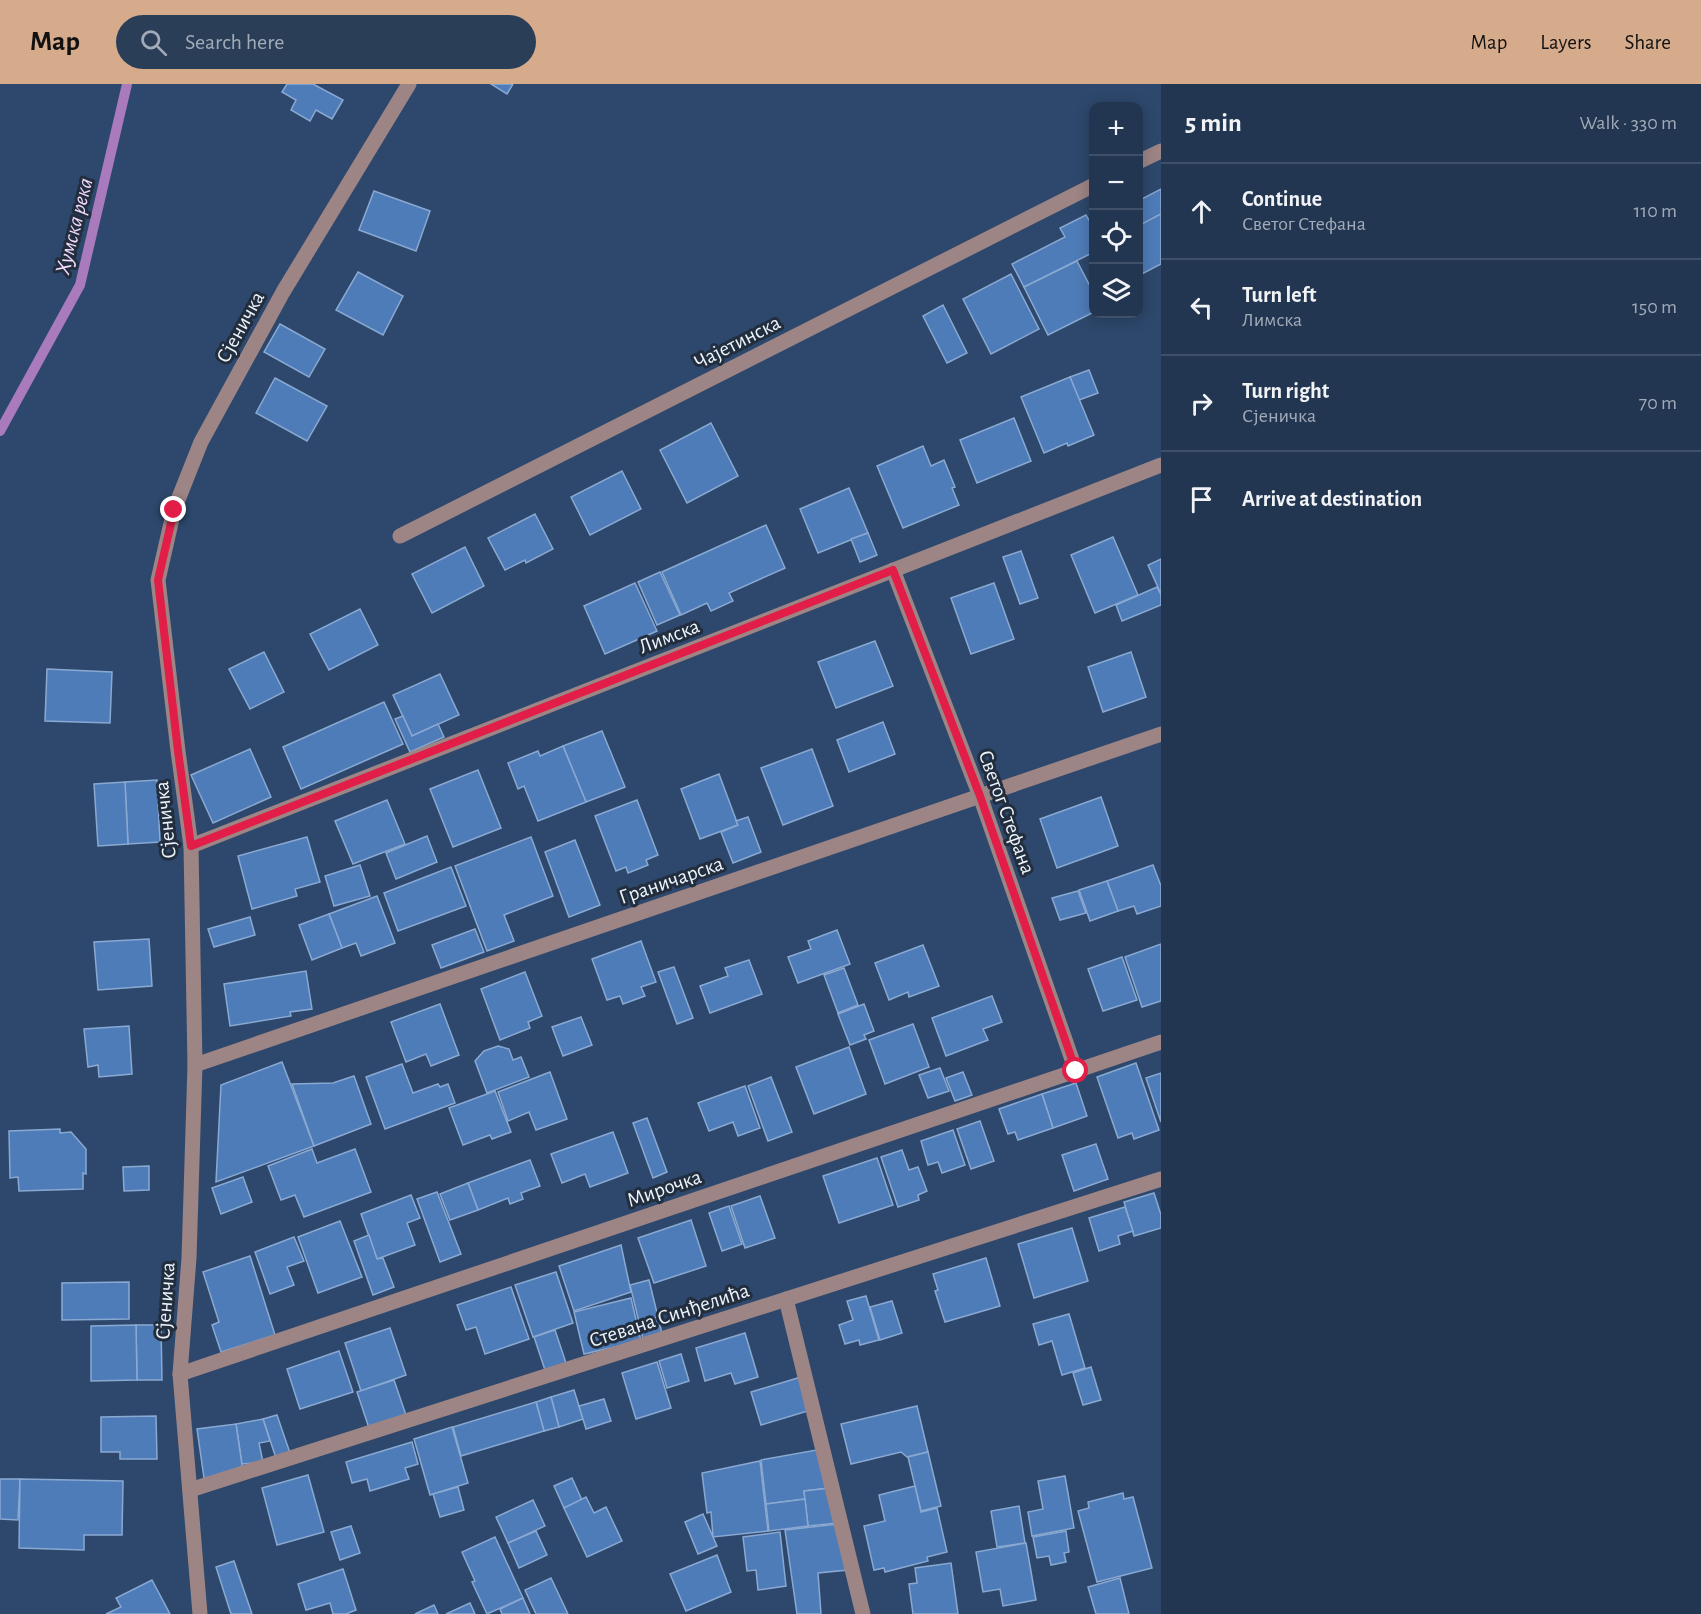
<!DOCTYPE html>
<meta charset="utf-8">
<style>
:root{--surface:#223651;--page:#2a3e58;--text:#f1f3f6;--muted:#a2abb7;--line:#3f5068;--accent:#d6ab8b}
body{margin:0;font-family:"Alegreya Sans",sans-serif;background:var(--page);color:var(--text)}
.controls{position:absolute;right:18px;top:18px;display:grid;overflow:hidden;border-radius:12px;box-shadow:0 3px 15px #0003}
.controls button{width:54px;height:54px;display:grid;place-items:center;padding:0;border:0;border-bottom:2px solid var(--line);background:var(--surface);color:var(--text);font:30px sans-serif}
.stop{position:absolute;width:18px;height:18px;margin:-14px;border:4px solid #e11d48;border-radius:50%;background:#fff}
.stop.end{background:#e11d48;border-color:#fff;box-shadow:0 2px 6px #0008}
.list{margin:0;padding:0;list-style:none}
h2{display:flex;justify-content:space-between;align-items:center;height:78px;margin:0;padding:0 24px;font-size:26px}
h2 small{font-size:20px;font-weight:400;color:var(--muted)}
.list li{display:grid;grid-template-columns:39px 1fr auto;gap:18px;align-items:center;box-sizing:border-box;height:96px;padding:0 24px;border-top:2px solid var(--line)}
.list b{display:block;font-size:22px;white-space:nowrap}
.list p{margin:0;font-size:20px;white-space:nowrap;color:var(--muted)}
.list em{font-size:20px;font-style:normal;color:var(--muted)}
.icon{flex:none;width:33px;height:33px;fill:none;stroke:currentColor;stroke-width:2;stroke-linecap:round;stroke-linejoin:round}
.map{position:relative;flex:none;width:1161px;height:1530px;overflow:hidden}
header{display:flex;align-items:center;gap:36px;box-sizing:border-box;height:84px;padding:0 30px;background:var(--accent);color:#111}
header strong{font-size:28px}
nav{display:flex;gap:33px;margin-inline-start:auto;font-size:21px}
.search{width:420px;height:54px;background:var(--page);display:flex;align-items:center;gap:15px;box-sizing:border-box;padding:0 21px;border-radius:33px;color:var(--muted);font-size:22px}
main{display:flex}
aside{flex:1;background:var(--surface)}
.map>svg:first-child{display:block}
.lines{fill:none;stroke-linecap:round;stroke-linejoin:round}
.stream{stroke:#a97bbc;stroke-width:10}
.building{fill:#4e7cb8;stroke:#8aa9d2;stroke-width:1.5}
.minor{stroke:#9d8485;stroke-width:15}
.route{stroke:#e11d48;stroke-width:8}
.labels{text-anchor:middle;stroke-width:6;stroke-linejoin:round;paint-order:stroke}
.street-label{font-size:21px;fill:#ecf3fb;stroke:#222e3e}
.water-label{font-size:22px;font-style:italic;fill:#f3dafe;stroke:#222e3e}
</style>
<header>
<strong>Map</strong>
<div class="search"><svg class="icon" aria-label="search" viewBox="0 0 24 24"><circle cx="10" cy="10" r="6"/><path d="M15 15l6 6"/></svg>Search here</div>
<nav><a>Map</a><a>Layers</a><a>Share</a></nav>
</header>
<main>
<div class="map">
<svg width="1161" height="1530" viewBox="0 0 1161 1530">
<rect width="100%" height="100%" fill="#2d486c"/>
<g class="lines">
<!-- stream -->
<polyline class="stream" points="0,347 80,201 127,0"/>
</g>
<!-- building -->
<g class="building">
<polygon points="287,0 313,0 343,16 332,35 316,26 310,37 291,26 296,16 282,8"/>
<polygon points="491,0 513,0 507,10"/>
<polygon points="1161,105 1161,130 1143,140 1138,131 1138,117"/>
<polygon points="374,107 430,127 416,167 359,146"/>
<polygon points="1161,130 1161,180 1138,192 1138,142"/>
<polygon points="1086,131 1094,145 1094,168 1024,203 1012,180 1065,153 1060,144"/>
<polygon points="1077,177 1094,210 1094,228 1048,251 1024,203"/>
<polygon points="358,188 403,212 383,251 336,226"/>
<polygon points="1011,190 1039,245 991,270 963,215"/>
<polygon points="943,221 967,269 947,279 923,232"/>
<polygon points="280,240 325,265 309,293 264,268"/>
<polygon points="1089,286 1098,309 1079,316 1070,293"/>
<polygon points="1070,293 1094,351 1068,362 1067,359 1044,369 1021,313"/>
<polygon points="275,294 327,322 307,357 256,329"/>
<polygon points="1014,334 1031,377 977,399 960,356"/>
<polygon points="711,339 738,392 687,419 660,366"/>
<polygon points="923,362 931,382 944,376 955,403 952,404 959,421 903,444 877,382"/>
<polygon points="622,387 641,425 590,451 571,413"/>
<polygon points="849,404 868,449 818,469 800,425"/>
<polygon points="535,430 553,465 526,479 525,476 505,486 488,454"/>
<polygon points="766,441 785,484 729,509 733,517 711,527 707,519 681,531 662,488"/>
<polygon points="868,449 877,471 860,478 851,455"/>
<polygon points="1113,453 1138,511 1095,529 1071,471"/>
<polygon points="465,463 484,502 432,529 412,490"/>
<polygon points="1021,467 1038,514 1020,520 1003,473"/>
<polygon points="1161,475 1161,510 1148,481"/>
<polygon points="660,488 680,531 657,541 638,498"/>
<polygon points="635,499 657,547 605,570 584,522"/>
<polygon points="994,499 1014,555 971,570 951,514"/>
<polygon points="1157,503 1161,511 1161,521 1122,537 1116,521"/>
<polygon points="360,525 378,561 329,586 310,550"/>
<polygon points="875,557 893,602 836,624 818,578"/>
<polygon points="264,568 284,608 250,625 229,585"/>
<polygon points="1131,568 1146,613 1103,628 1088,583"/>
<polygon points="47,585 112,588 110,639 45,637"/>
<polygon points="440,590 459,631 412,652 393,611"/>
<polygon points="384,618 403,660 301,705 283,663"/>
<polygon points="403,632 412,652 438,640 444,653 410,668 395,635"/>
<polygon points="883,638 895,670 849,688 837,656"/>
<polygon points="602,647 625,703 586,718 563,662"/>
<polygon points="563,662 586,718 538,737 524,702 518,705 508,679 538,667 540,672"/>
<polygon points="250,665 271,713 213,739 191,691"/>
<polygon points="812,665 833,722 783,741 761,684"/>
<polygon points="478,686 501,744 453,763 430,705"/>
<polygon points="719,690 738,741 700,755 681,705"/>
<polygon points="157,696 160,758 128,760 125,698"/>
<polygon points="125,698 128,760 98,762 94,700"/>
<polygon points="1101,713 1118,762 1057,784 1040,735"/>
<polygon points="387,716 405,760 353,780 335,737"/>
<polygon points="637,716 658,771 646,776 648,781 628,789 626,783 616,787 595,732"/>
<polygon points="748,733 761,768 733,779 721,748 738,741 736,737"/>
<polygon points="427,752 437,778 396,795 386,769"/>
<polygon points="307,753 320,798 295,805 297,812 252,825 238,772"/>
<polygon points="531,753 553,812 504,831 514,857 487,867 455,782"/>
<polygon points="575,756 600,821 569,833 545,768"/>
<polygon points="360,781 370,812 334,822 325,792"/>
<polygon points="1153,781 1161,802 1161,822 1137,830 1134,822 1118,827 1107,797"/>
<polygon points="451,783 466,822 398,847 384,809"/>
<polygon points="1107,797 1118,827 1090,837 1079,806"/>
<polygon points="1078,807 1086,829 1060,836 1052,814"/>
<polygon points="377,812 395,859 361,872 356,859 342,864 329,830"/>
<polygon points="329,830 342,864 312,876 299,841"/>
<polygon points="250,833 255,851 214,863 208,845"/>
<polygon points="475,845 484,868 441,884 432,861"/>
<polygon points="837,846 850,880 798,899 788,873 811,865 808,857"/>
<polygon points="149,855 152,902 98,906 94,858"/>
<polygon points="641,857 656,898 641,903 645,912 623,920 620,912 607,916 592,875"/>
<polygon points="1161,860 1161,917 1142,923 1125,873"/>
<polygon points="923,861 939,902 909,913 908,908 889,916 875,879"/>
<polygon points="1122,873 1137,916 1103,927 1088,885"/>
<polygon points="749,876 762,910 710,929 700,902 728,892 725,884"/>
<polygon points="674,883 693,934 677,940 658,888"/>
<polygon points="844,884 858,921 838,929 824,891"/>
<polygon points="306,887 312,925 290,928 291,932 230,942 224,900"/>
<polygon points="525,888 542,932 528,938 530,944 500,956 481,905"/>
<polygon points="992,912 1002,938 983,945 988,956 946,972 932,934"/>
<polygon points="440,920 459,971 431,982 426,970 406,978 391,938"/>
<polygon points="864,920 874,947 864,951 866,955 850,961 838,930"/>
<polygon points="581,933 592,961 563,972 552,943"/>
<polygon points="913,940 929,983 885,1000 869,956"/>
<polygon points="129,942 132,990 99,993 98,981 88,983 84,945"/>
<polygon points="498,962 509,965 513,976 521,973 529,993 487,1009 475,977 484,967"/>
<polygon points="849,963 866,1010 814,1030 796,983"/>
<polygon points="282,978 314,1062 216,1098 221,1001"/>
<polygon points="1136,979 1159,1046 1134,1055 1132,1049 1118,1054 1097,993"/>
<polygon points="402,980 413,1009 438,1000 440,1003 448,1000 455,1019 385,1045 366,993"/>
<polygon points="940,984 949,1007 928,1014 919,991"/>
<polygon points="550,988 567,1035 536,1046 529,1028 508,1037 498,1008"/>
<polygon points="963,988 972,1011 955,1017 946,994"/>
<polygon points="1161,989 1161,1038 1146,994"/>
<polygon points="354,992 371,1040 314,1062 292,1000 333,999"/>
<polygon points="771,993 792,1048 768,1057 748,1002"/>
<polygon points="1076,999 1087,1032 1053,1044 1042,1010"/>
<polygon points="745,1002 760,1044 738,1052 733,1038 709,1047 698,1019"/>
<polygon points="495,1007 511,1048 492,1055 490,1051 463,1061 449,1024"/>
<polygon points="1042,1010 1053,1044 1018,1056 1015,1048 1008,1050 999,1025"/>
<polygon points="647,1034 667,1088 653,1094 633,1039"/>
<polygon points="980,1037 994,1077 971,1085 957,1045"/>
<polygon points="60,1045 60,1049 71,1048 86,1065 86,1090 83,1089 83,1105 19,1107 18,1093 10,1094 9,1047"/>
<polygon points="953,1046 965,1081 942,1089 938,1078 928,1081 921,1057"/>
<polygon points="613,1048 628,1089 590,1103 585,1090 562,1099 551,1070"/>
<polygon points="1096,1060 1108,1095 1074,1107 1062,1071"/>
<polygon points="312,1065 317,1079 355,1065 371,1108 304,1133 295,1111 281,1116 268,1082"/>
<polygon points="902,1066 909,1086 918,1083 927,1107 918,1111 919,1116 898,1123 881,1073"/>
<polygon points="877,1074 893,1121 839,1139 823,1092"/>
<polygon points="530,1076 540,1102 521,1109 523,1115 510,1120 508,1114 478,1126 468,1099"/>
<polygon points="149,1082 149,1106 124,1107 123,1083"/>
<polygon points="243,1093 252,1118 221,1130 212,1104"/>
<polygon points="468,1099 478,1126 450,1136 440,1110"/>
<polygon points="437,1108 461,1170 440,1178 417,1115"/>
<polygon points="1154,1109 1161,1131 1161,1144 1134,1152 1124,1118"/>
<polygon points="411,1111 420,1134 407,1139 415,1161 377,1175 361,1130"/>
<polygon points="760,1112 775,1154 745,1164 731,1122"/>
<polygon points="729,1122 742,1160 722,1167 709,1129"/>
<polygon points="1125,1123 1133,1147 1118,1152 1120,1160 1099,1167 1089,1134"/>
<polygon points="691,1136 706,1182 654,1199 638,1154"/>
<polygon points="340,1137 362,1193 318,1209 298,1153"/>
<polygon points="1072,1144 1088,1197 1034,1214 1018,1160"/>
<polygon points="369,1151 377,1175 383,1174 394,1203 373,1211 354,1157"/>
<polygon points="294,1153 304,1177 287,1183 294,1201 270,1210 255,1168"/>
<polygon points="621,1161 631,1208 574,1227 559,1182"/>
<polygon points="250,1172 275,1251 221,1268 212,1241 219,1238 203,1188"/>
<polygon points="986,1174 1000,1222 945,1238 935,1207 938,1206 933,1190"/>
<polygon points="556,1188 573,1239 533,1253 515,1201"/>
<polygon points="649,1196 658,1233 639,1238 630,1201"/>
<polygon points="129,1198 129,1235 62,1236 62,1199"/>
<polygon points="511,1203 529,1255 485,1270 476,1243 466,1246 457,1221"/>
<polygon points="866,1212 879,1256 860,1261 859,1256 845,1260 839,1241 853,1236 847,1217"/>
<polygon points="631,1214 641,1257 584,1270 574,1228"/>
<polygon points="892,1217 902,1249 880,1256 870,1223"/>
<polygon points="1069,1230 1085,1284 1062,1291 1052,1257 1039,1261 1033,1240"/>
<polygon points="658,1233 662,1250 643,1255 639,1238"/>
<polygon points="136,1241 161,1241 162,1296 137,1296"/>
<polygon points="136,1241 137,1296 91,1297 91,1242"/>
<polygon points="390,1244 406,1291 361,1307 345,1259"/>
<polygon points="555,1246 566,1279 545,1286 534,1253"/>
<polygon points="745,1249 758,1293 735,1300 731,1289 705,1297 696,1264"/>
<polygon points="339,1267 353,1308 300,1325 287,1285"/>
<polygon points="681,1270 689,1297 667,1304 659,1277"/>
<polygon points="657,1278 671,1324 636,1335 622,1289"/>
<polygon points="1091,1283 1101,1316 1083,1321 1073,1289"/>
<polygon points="801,1293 811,1326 761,1341 751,1308"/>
<polygon points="394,1296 407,1334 370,1347 357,1308"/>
<polygon points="574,1306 583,1335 559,1343 551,1313"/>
<polygon points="551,1313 559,1343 544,1347 536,1318"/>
<polygon points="604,1315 611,1337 586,1345 579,1322"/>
<polygon points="536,1318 544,1347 461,1372 453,1343"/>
<polygon points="917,1322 928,1368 907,1373 901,1368 851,1380 841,1340"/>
<polygon points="277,1331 290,1369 276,1374 263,1335"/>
<polygon points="156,1332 157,1375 120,1375 120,1368 101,1368 101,1333"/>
<polygon points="263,1335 270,1357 259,1359 263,1378 242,1380 236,1340"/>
<polygon points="236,1340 243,1388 204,1394 197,1345"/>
<polygon points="452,1343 468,1399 430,1411 414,1355"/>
<polygon points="412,1358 418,1380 405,1384 409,1395 370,1407 367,1395 352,1399 346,1378"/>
<polygon points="822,1365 830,1404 804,1407 805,1415 766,1420 761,1376"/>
<polygon points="928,1368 941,1422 921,1427 908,1373"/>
<polygon points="760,1377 768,1447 713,1453 711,1428 707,1429 702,1389"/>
<polygon points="308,1391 324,1448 277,1461 262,1404"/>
<polygon points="1065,1392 1074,1444 1032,1452 1028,1428 1043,1425 1038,1397"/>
<polygon points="572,1394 582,1416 564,1424 554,1402"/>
<polygon points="0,1395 20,1395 18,1436 0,1435"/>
<polygon points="20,1395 123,1397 122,1451 84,1451 84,1466 19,1464"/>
<polygon points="915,1402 921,1428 937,1424 947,1468 927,1473 928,1477 885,1488 884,1484 874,1486 864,1442 885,1437 879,1411"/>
<polygon points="458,1403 464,1426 440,1433 433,1410"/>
<polygon points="830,1404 837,1439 808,1442 804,1407"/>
<polygon points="1123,1409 1124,1415 1133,1413 1152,1484 1097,1498 1078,1427 1089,1424 1088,1418"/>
<polygon points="586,1413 594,1429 606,1423 622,1457 587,1473 564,1424"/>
<polygon points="805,1415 808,1442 769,1447 766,1420"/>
<polygon points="533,1416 545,1442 508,1459 496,1433"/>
<polygon points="1019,1422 1025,1459 997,1463 991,1427"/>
<polygon points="703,1430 717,1462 698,1470 685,1438"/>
<polygon points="838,1440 848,1486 818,1489 821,1530 797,1530 785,1446"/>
<polygon points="351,1442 360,1469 340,1476 331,1448"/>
<polygon points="536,1447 547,1471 519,1484 508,1459"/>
<polygon points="1066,1447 1069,1468 1064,1469 1066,1478 1051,1481 1049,1472 1037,1474 1033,1453"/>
<polygon points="780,1448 786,1502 758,1506 756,1486 747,1487 743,1453"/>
<polygon points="495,1453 523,1514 487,1530 472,1498 475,1497 462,1468"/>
<polygon points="1026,1459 1036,1516 1003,1522 1000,1505 983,1508 976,1468"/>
<polygon points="717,1471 731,1508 686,1527 670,1490"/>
<polygon points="234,1477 252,1530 231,1530 216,1483"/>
<polygon points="951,1479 958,1530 913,1530 909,1500 917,1499 915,1484"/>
<polygon points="343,1485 356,1526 346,1530 333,1530 330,1519 306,1526 298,1500"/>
<polygon points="551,1494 568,1530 536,1530 525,1506"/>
<polygon points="1120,1494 1129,1530 1096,1530 1088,1503"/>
<polygon points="152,1496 170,1530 106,1530 121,1523 116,1514"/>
<polygon points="523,1514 530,1530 502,1530 500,1525"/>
<polygon points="470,1519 475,1530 446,1530"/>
<polygon points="434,1521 438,1530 415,1530"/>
</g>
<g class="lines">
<!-- minor -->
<g class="minor">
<polyline points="1138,78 1161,67"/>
<polyline points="400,452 1094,101"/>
<polyline points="893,486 980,712 1076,987"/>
<polyline points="191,762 1161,381"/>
<polyline points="195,981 1161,650"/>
<polyline points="786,1215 863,1530"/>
<polyline points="180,1290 1161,958"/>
<polyline points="190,1406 1161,1095"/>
<polyline points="200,1530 180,1290 189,1174 195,981 191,762 178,667 158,496 174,426 201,358 283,208 409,0"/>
</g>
</g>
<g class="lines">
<!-- route -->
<polyline class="route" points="174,426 158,496 178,667 191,762 893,486 980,712 1076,987"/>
</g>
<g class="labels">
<!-- street labels -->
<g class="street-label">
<text transform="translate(240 243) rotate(-61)" y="7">Сјеничка</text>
<text transform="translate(737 258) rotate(-27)" y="7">Чајетинска</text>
<text transform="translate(669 552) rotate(-21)" y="7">Лимска</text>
<text transform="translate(1007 728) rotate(70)" y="7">Светог Стефана</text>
<text transform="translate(165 736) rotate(-96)" y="7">Сјеничка</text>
<text transform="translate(671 796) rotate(-19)" y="7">Граничарска</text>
<text transform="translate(664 1104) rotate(-19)" y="7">Мирочка</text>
<text transform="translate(165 1217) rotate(-86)" y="7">Сјеничка</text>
<text transform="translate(669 1231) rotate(-18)" y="7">Стевана Синђелића</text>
</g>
<!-- water labels -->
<g class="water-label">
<text transform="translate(73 142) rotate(-76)" y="8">Хумска река</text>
</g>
</g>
</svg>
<div class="controls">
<button>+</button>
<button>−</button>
<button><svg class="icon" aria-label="locate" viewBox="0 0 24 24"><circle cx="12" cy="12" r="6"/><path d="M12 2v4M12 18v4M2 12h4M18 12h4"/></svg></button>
<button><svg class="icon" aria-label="layers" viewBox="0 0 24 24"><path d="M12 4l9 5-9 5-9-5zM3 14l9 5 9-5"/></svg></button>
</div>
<div class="stop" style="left:1076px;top:987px"></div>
<div class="stop end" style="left:174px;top:426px"></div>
</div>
<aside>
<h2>5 min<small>Walk · 330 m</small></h2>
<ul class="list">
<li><svg class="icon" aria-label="ahead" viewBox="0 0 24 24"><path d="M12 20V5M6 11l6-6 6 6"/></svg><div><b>Continue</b><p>Светог Стефана</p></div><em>110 m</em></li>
<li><svg class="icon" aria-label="left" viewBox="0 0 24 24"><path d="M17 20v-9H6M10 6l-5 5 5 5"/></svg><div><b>Turn left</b><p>Лимска</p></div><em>150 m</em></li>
<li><svg class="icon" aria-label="right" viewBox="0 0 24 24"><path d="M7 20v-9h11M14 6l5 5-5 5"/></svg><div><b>Turn right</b><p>Сјеничка</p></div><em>70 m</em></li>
<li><svg class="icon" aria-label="arrive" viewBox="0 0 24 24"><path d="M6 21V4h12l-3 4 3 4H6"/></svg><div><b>Arrive at destination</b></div></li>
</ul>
</aside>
</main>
